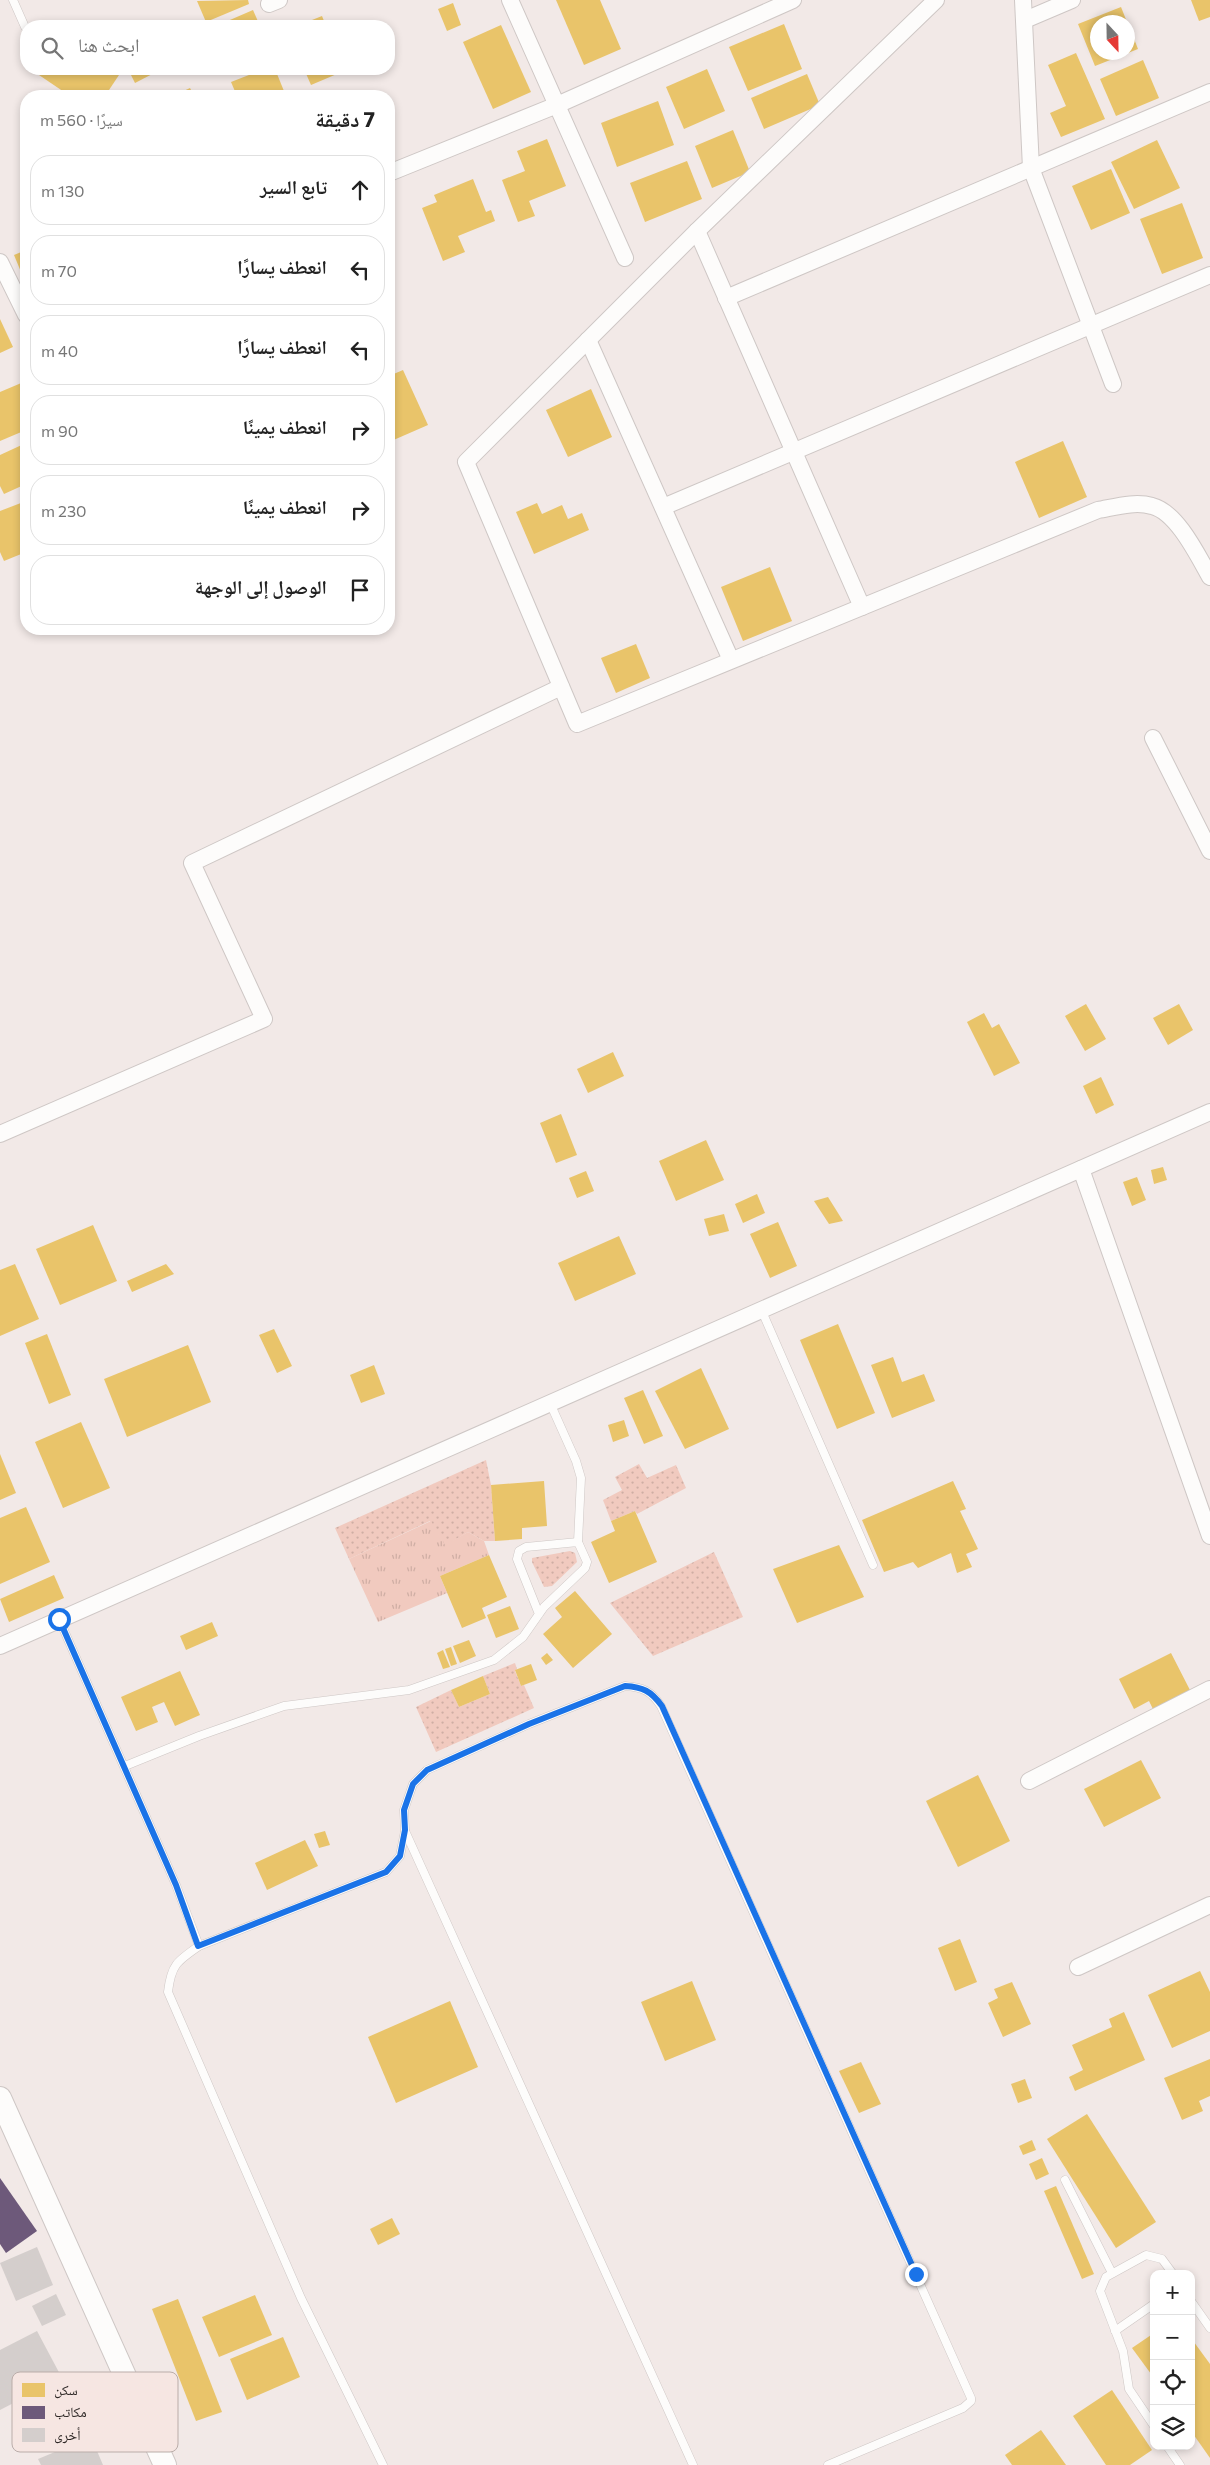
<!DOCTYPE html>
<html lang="ar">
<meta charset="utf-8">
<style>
:root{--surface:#fff;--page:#f6f6f6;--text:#222;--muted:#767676;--line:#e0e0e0}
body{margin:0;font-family:Commissioner,"Noto Naskh Arabic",sans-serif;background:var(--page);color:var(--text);direction:rtl}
.controls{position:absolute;right:15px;bottom:15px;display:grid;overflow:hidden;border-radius:10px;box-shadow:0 2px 8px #0003}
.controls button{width:45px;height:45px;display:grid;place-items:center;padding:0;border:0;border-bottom:1px solid var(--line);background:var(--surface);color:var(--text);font:25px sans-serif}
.compass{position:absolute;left:1090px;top:15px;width:45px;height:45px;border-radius:50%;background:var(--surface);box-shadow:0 2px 8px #0003;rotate:158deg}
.stop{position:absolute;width:15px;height:15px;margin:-11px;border:4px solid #1a73e8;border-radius:50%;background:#fff}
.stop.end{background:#1a73e8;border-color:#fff;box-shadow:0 1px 5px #0008}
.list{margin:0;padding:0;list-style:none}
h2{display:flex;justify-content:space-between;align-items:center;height:65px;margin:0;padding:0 20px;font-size:21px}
h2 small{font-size:16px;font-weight:400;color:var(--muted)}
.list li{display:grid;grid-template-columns:32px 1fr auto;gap:15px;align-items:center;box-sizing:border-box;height:70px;margin:0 10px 10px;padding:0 10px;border:1px solid var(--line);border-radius:20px}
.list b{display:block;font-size:19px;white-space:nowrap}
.list em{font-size:16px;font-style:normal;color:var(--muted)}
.icon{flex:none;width:28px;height:28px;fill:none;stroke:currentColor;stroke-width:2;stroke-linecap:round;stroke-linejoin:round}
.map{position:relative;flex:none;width:1210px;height:2465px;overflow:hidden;direction:ltr}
.search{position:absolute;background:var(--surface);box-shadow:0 2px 8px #0003;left:20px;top:20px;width:375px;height:55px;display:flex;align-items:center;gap:12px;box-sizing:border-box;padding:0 18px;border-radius:20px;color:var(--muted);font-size:19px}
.panel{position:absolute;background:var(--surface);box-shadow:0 2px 8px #0003;left:20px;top:90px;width:375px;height:545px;border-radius:20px;direction:rtl}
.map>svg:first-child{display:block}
.grass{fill:url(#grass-dots)}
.park{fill:url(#park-tufts)}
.homes{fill:#e9c46a}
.offices{fill:#6d597a}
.building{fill:#d4cecc}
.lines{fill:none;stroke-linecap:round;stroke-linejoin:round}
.lane-casing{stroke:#cec7c5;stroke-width:9}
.street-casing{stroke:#cec7c5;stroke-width:18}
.secondary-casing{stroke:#cec7c5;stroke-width:24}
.lane{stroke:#fdfcfb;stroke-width:8}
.street{stroke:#fdfcfb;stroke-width:16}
.secondary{stroke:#fdfcfb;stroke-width:22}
.route{stroke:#1a73e8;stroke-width:6}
.key{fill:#f6e6e2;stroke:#baada9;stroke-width:1}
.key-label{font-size:14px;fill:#2d2725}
</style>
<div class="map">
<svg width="1210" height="2465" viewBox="0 0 1210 2465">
<defs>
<pattern id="grass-dots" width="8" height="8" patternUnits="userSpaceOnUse" patternTransform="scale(1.25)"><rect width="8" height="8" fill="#f1cabf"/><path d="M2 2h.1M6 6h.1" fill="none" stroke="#cfaea4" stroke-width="1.8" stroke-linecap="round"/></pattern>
<pattern id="park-tufts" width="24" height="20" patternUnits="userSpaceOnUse" patternTransform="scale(1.25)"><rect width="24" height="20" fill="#f1cabf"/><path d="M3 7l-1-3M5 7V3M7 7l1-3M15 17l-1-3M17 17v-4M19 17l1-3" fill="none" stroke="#cfaea4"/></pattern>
</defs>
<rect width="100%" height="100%" fill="#f2e9e7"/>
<!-- grass -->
<g class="grass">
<polygon points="486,1460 491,1485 495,1541 484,1541 468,1532 445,1546 430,1521 349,1559 335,1528"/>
<polygon points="639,1464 647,1478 676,1465 686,1488 637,1514 635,1511 611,1521 603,1500 622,1490 615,1477"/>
<polygon points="570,1551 575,1553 577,1562 552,1586 544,1587 532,1562 532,1558"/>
<polygon points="714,1552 743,1617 653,1656 610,1603"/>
<polygon points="515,1663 517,1669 515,1671 521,1686 524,1685 534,1708 436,1752 416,1707 451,1690 459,1707 490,1694 483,1676"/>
</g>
<!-- park -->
<polygon class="park" points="431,1521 445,1545 468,1532 484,1541 489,1555 440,1576 447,1593 378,1622 349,1559"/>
<!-- homes -->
<g class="homes">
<polygon points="248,0 249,4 206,22 197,1"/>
<polygon points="556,0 600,0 621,49 584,65"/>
<polygon points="1191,0 1210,0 1210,17 1199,21"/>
<polygon points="453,3 461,25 447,31 438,9"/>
<polygon points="1121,7 1127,22 1098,22 1098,52 1128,52 1128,23 1138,49 1095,66 1078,24"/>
<polygon points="253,10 260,26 216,26"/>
<polygon points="322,16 326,26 297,26"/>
<polygon points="123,20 130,26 110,26"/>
<polygon points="784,24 802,69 748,91 729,47"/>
<polygon points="501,25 531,92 493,109 463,42"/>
<polygon points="1076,53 1105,119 1061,137 1050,113 1066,106 1048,65"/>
<polygon points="1143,60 1159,98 1116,116 1100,79"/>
<polygon points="43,69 123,69 105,96 70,96 39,75"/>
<polygon points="128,69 162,69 135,83"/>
<polygon points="264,69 275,69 286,96 237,96 231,82"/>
<polygon points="304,69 344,69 344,71 311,85"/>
<polygon points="707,69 725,111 684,129 666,87"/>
<polygon points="807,74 820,105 764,129 751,98"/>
<polygon points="190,88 194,96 173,96"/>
<polygon points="658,101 674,145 617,167 601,123"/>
<polygon points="733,130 750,172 712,188 695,146"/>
<polygon points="547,139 566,186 529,201 535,216 518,222 502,180 525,171 517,151"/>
<polygon points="1157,140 1180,188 1134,209 1111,162"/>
<polygon points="687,161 702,199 645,222 630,183"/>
<polygon points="1111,169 1130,213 1091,230 1072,186"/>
<polygon points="473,179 486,212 491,210 495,221 458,236 465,252 443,261 422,208 437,202 434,195"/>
<polygon points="1182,203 1203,258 1162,274 1140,219"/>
<polygon points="26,250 26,284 14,255"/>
<polygon points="0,319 13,347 0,353"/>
<polygon points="403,370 428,425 389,442 389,376"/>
<polygon points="26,381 26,430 0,441 0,392"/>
<polygon points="591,389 612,437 568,457 546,410"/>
<polygon points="1063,441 1087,497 1039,518 1015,462"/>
<polygon points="26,443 26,484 4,494 0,486 0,455"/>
<polygon points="26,501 26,552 4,561 0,552 0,511"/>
<polygon points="537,503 542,514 562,505 568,519 582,513 589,530 534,554 516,512"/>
<polygon points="770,567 792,621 743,641 721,587"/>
<polygon points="636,644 650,678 616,693 601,658"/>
<polygon points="1086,1004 1106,1039 1085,1051 1065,1016"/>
<polygon points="1179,1004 1193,1030 1168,1045 1153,1018"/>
<polygon points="984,1013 992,1028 999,1024 1020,1063 994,1076 967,1022"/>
<polygon points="613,1052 624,1076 588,1093 577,1069"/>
<polygon points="1101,1077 1114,1105 1096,1114 1083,1086"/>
<polygon points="561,1114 577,1155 556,1163 540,1123"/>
<polygon points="706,1140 724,1180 676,1201 659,1161"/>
<polygon points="1163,1167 1167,1180 1154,1184 1151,1170"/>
<polygon points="586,1171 594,1191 577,1198 569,1178"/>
<polygon points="1137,1177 1146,1200 1132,1206 1123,1182"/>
<polygon points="757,1194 765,1213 743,1223 735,1204"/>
<polygon points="828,1197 843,1221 829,1224 814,1201"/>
<polygon points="724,1214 729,1231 709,1236 704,1219"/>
<polygon points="778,1222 797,1266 770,1278 750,1234"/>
<polygon points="93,1225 117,1281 60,1305 36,1249"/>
<polygon points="619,1236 636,1274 575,1301 558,1263"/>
<polygon points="15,1264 39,1319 0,1336 0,1270"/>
<polygon points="166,1264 174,1274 132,1292 127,1281"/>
<polygon points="838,1324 875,1413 837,1429 800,1340"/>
<polygon points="274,1329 292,1366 277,1373 259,1335"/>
<polygon points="47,1334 71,1395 49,1404 25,1343"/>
<polygon points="188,1345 211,1402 127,1437 104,1379"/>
<polygon points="893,1357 902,1382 924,1374 935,1401 892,1418 871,1365"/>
<polygon points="374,1365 385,1394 361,1403 350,1375"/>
<polygon points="701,1368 729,1429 685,1449 655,1391"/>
<polygon points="643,1390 663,1436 644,1444 624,1398"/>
<polygon points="624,1420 629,1436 613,1442 608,1425"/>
<polygon points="81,1422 110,1488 63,1508 35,1442"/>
<polygon points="0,1454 16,1493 0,1500"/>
<polygon points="544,1481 547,1526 522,1528 522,1539 495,1541 491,1485"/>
<polygon points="953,1481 966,1509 960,1511 978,1549 966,1554 972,1567 957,1573 951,1553 918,1568 913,1562 884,1572 862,1520"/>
<polygon points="26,1507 50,1562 0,1584 0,1518"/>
<polygon points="635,1511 657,1562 609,1583 591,1542 615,1531 611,1521"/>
<polygon points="839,1545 864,1597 797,1623 773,1569"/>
<polygon points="489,1555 507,1597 482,1608 486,1618 462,1628 440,1576"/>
<polygon points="54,1575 64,1598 9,1622 0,1599"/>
<polygon points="575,1591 612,1634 573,1668 543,1634 562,1617 555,1608"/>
<polygon points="510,1606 519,1629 496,1638 487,1615"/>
<polygon points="212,1622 218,1636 186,1650 180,1636"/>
<polygon points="469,1640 476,1656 460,1663 453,1646"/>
<polygon points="451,1647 457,1664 451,1666 445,1649"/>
<polygon points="443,1650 450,1667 443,1669 437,1653"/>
<polygon points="547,1653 553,1660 546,1665 541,1658"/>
<polygon points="1171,1653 1192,1694 1155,1713 1149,1701 1134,1709 1119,1679"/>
<polygon points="531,1664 537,1680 521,1686 515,1670"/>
<polygon points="180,1671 200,1715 175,1726 164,1702 152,1707 158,1722 136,1731 121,1697"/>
<polygon points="483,1676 490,1694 459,1707 451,1690"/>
<polygon points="1141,1760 1161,1798 1104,1827 1084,1789"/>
<polygon points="978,1775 1010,1841 958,1867 926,1801"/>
<polygon points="325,1831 330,1845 319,1848 314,1834"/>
<polygon points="305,1840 318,1866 267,1890 255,1863"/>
<polygon points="960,1939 977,1982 955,1991 938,1948"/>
<polygon points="1200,1971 1210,1992 1210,2031 1172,2048 1148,1995"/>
<polygon points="692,1981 716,2040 665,2061 641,2002"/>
<polygon points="1012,1982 1031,2024 1003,2037 988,2003 998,1998 994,1989"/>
<polygon points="450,2001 478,2067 396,2103 368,2037"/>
<polygon points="1124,2012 1145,2060 1075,2091 1069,2077 1083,2070 1072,2045 1112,2027 1109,2019"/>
<polygon points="1210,2059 1210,2096 1199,2101 1203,2111 1182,2120 1164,2078"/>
<polygon points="861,2062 881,2104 859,2113 839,2071"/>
<polygon points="1025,2079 1032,2098 1018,2103 1011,2084"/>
<polygon points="1087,2114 1156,2222 1116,2248 1047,2139"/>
<polygon points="1032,2140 1036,2150 1023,2155 1019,2146"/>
<polygon points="1042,2158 1049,2174 1036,2180 1029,2164"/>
<polygon points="1056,2186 1094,2274 1082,2279 1044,2191"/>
<polygon points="392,2218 400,2234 378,2245 370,2229"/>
<polygon points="255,2295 272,2335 219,2357 202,2317"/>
<polygon points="178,2299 222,2412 196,2421 152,2309"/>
<polygon points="1154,2333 1154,2378 1132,2348"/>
<polygon points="283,2337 300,2377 247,2400 230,2359"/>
<polygon points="1191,2338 1210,2364 1210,2458 1191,2431"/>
<polygon points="1112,2390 1152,2450 1130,2465 1106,2465 1073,2416"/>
<polygon points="1041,2430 1066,2465 1012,2465 1005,2455"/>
</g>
<!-- offices -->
<polygon class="offices" points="0,2178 37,2231 6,2253 0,2244"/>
<!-- building -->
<g class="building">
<polygon points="37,2247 53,2285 16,2301 0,2263"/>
<polygon points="56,2294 66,2315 42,2326 32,2306"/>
<polygon points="37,2331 62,2378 0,2410 0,2350"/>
<polygon points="91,2437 103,2465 41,2465 38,2459"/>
</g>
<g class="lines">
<!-- lane casing -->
<g class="lane-casing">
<g id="lane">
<polyline points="13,0 25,27"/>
<polyline points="761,1309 873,1565"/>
<polyline points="550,1403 576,1461 581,1478 578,1542"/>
<polyline points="59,1619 176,1885 199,1946"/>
<polyline points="125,1766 199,1736 284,1706 409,1690 494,1660 523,1637 544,1607 585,1568 587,1562 578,1542 526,1547 519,1551 517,1559 539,1614"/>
<polyline points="405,1831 693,2465"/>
<polyline points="1065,2180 1112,2273"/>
<polyline points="1191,2301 1210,2328"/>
<polyline points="1115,2331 1154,2304"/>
<polyline points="1154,2426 1129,2389 1123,2351 1100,2291 1106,2277 1146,2255 1162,2259 1173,2274"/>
<polyline points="1167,2446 1180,2465"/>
<path d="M383 2465 301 2298 168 1992C171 1965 177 1961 199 1946L386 1872 400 1856 405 1831 404 1810 413 1784 427 1770 529 1724 625 1686C643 1687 651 1691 661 1706L971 2398V2401L963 2408 828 2465"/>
</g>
</g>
<!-- street casing -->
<g class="street-casing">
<g id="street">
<polyline points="510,0 625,258"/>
<path d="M936 0 697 231 466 462 577 724 1098 510C1115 507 1135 501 1152 506 1177 512 1198 556 1210 577"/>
<polyline points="1023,0 1031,168 1113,384"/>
<polyline points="269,4 279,0"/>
<polyline points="1025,20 1072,0"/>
<polyline points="389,173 557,105 793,0"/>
<polyline points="697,231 862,607"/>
<polyline points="0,262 26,315"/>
<polyline points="726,298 1210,92"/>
<polyline points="588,340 731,660"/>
<polyline points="663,507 1210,275"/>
<polyline points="1153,738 1210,851"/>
<polyline points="0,1134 264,1019 192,863 561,687"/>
<polyline points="1081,1169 1210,1536"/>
<polyline points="0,1646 1210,1112"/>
<polyline points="1029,1781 1210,1689"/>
<polyline points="1078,1967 1210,1905"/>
</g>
</g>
<!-- secondary casing -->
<g class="secondary-casing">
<polyline id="secondary" points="0,2098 165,2465"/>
</g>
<!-- lane -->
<use href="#lane" class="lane"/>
<!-- street -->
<use href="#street" class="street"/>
<!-- secondary -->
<use href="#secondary" class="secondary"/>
</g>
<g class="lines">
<!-- route -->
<path class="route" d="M59 1619 176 1885 198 1946 386 1872 400 1856 405 1830 404 1810 413 1784 427 1770 529 1724 625 1686C643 1687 651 1691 662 1706L916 2274"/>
</g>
<!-- legend -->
<rect x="12" y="2372" width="166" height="80" rx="8" class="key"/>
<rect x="22" y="2383" width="23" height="14" fill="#e9c46a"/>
<rect x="22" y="2406" width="23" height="13" fill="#6d597a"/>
<rect x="22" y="2428" width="23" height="14" fill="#d4cecc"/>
<g class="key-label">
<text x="54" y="2395">سكن</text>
<text x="54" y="2417">مكاتب</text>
<text x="54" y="2440">أخرى</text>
</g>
</svg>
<div class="controls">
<button>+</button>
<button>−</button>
<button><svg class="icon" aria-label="locate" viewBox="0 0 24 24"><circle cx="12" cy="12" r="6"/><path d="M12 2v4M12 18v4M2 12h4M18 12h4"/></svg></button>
<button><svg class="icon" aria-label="layers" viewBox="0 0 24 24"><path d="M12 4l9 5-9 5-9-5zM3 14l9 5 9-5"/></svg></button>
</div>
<svg class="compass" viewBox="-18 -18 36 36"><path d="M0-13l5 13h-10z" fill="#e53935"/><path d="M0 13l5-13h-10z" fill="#767676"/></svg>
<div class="stop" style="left:59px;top:1619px"></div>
<div class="stop end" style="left:916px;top:2274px"></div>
<div class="search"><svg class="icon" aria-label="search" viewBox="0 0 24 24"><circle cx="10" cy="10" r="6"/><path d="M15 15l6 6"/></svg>ابحث هنا</div>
<section class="panel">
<h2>7 دقيقة<small>سيرًا · 560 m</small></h2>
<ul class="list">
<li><svg class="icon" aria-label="ahead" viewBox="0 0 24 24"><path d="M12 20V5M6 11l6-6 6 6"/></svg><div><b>تابع السير</b></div><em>130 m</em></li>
<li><svg class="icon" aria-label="left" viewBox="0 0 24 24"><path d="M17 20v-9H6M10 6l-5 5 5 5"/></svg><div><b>انعطف يسارًا</b></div><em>70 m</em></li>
<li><svg class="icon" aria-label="left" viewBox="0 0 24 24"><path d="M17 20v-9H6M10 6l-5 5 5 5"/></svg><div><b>انعطف يسارًا</b></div><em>40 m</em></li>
<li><svg class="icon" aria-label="right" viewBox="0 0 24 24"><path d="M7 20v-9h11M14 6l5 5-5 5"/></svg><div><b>انعطف يمينًا</b></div><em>90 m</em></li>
<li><svg class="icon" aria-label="right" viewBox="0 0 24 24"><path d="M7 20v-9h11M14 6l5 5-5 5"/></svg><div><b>انعطف يمينًا</b></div><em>230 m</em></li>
<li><svg class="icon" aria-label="arrive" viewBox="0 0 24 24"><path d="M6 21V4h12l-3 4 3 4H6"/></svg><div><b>الوصول إلى الوجهة</b></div></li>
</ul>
</section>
</div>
